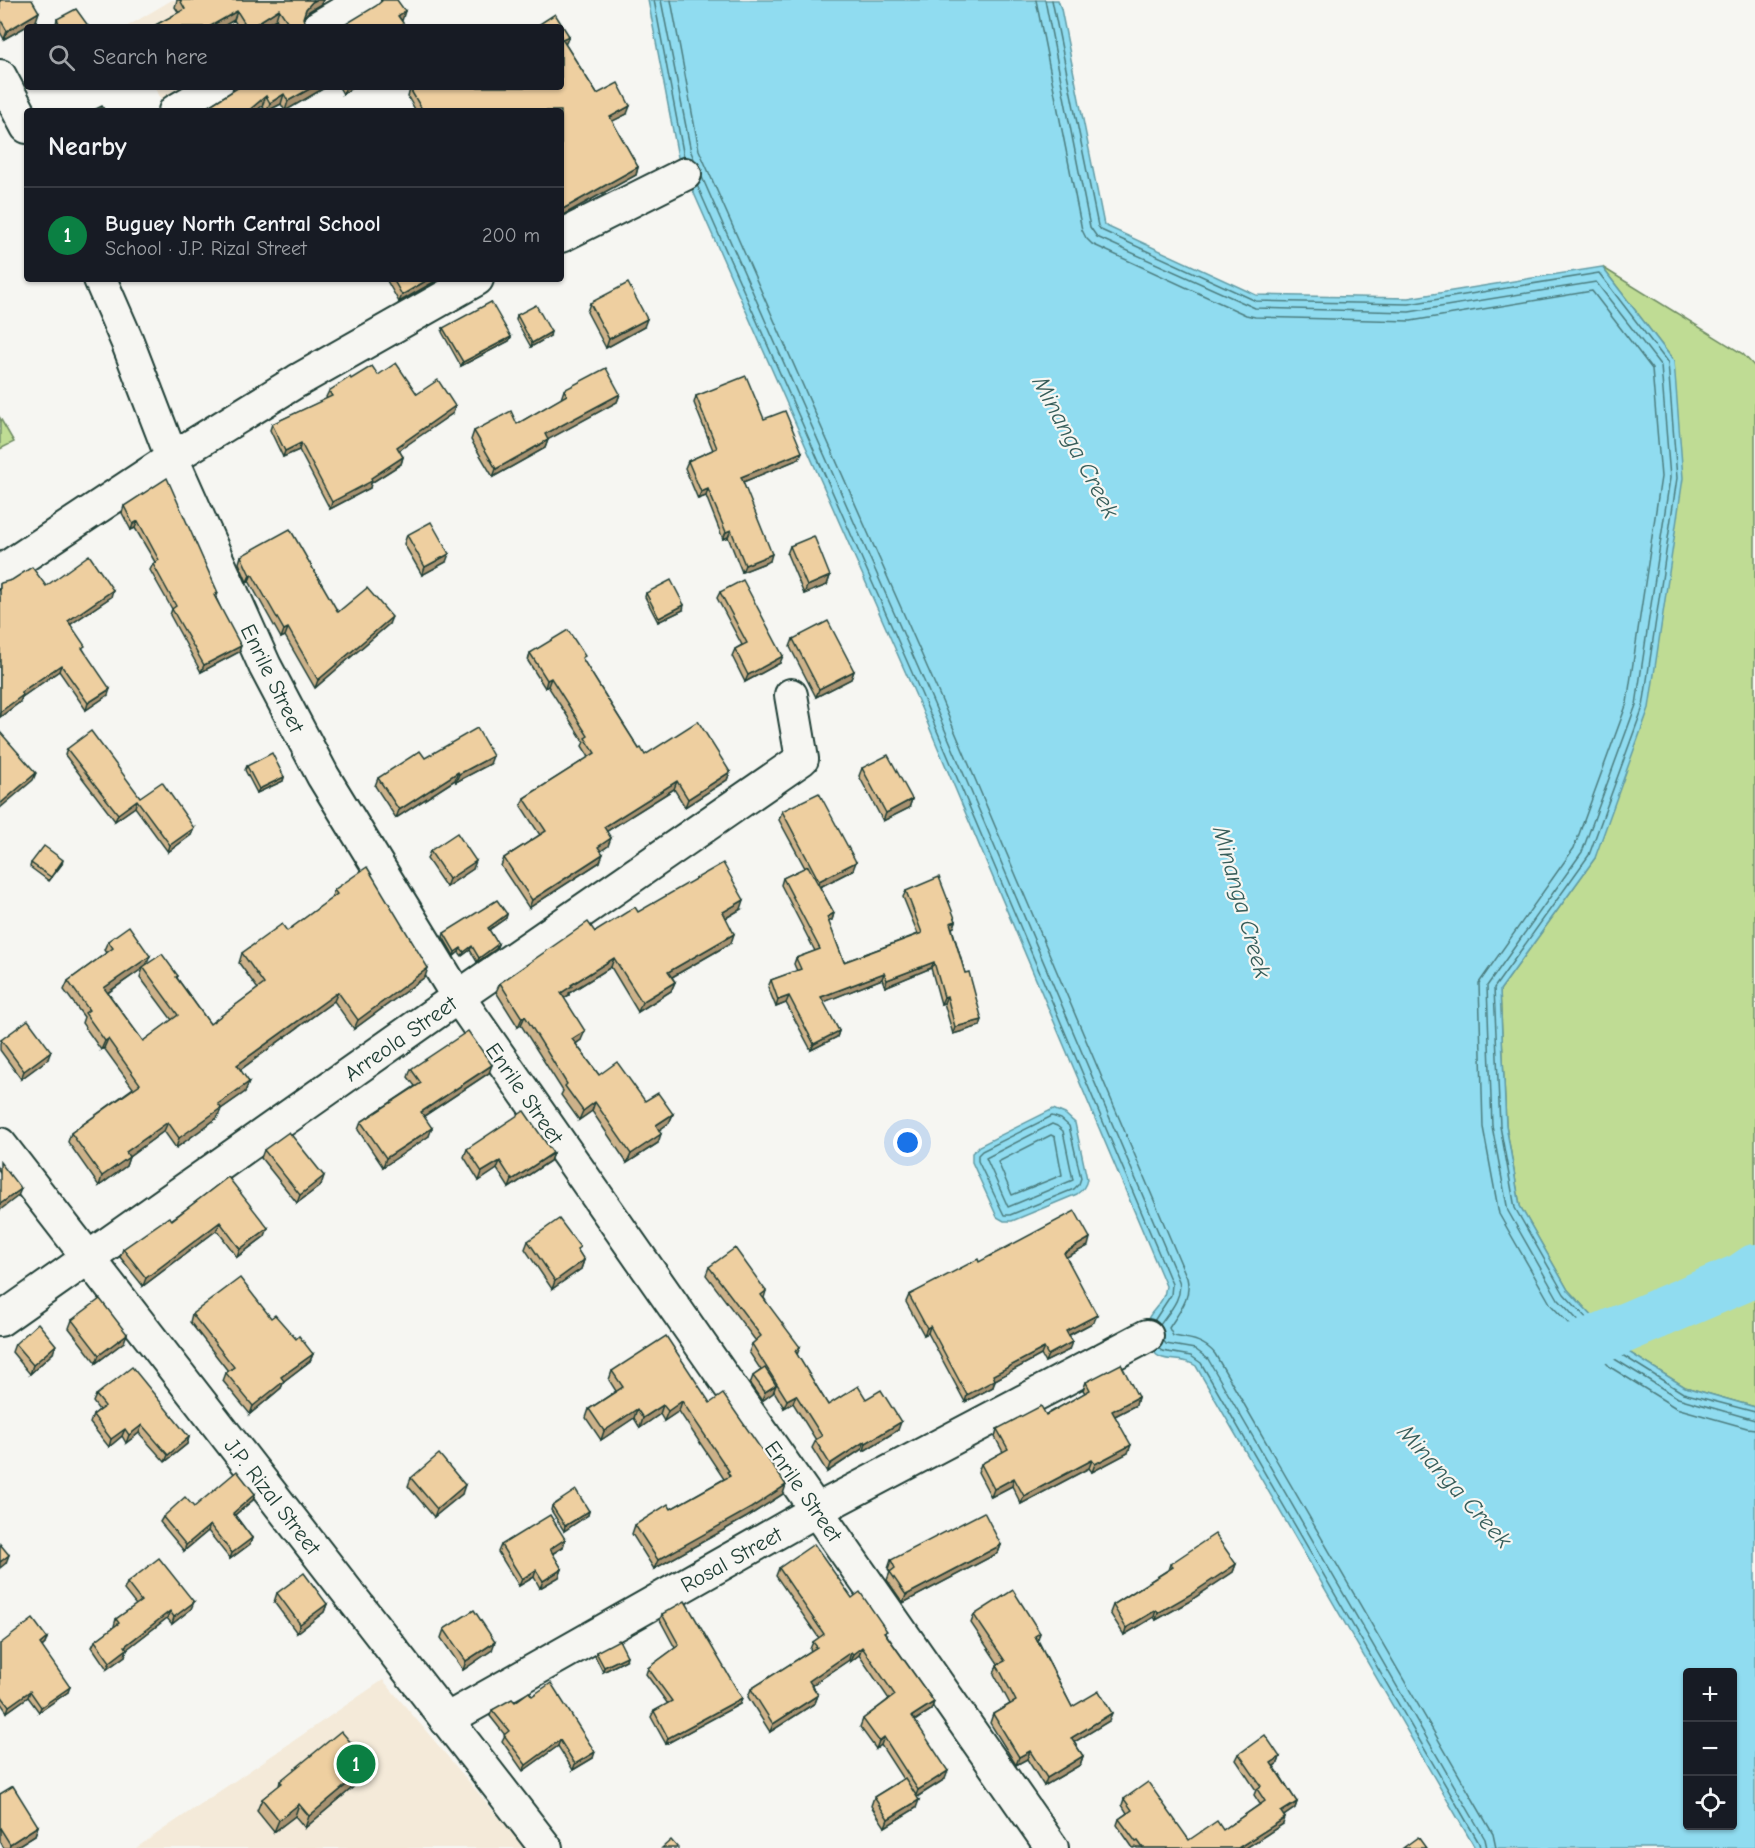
<!DOCTYPE html>
<meta charset="utf-8">
<style>
:root{--surface:#171b24;--page:#242831;--text:#f1f3f6;--muted:#9ea1a6;--line:#363941;--accent:#0b8043}
body{margin:0;font-family:"Comic Neue",sans-serif;background:var(--page);color:var(--text)}
.controls{position:absolute;right:18px;bottom:18px;display:grid;overflow:hidden;border-radius:6px;box-shadow:0 2px 4px #0004}
.controls button{width:54px;height:54px;display:grid;place-items:center;padding:0;border:0;border-bottom:2px solid var(--line);background:var(--surface);color:var(--text);font:30px sans-serif}
.you{position:absolute;left:908px;top:1143px;width:21px;height:21px;margin:-15px;border:4px solid #fff;border-radius:50%;background:#1a73e8;box-shadow:0 0 0 9px #1a73e833}
.badge{display:grid;place-items:center;width:39px;height:39px;border-radius:50%;background:var(--accent);color:#fff;font-size:20px;font-weight:700}
.pin{position:absolute;translate:-50% -50%;border:3px solid #fff;box-shadow:0 2px 6px #0006}
.list{margin:0;padding:0;list-style:none}
h2{display:flex;justify-content:space-between;align-items:center;height:78px;margin:0;padding:0 24px;font-size:26px}
h2 small{font-size:20px;font-weight:400;color:var(--muted)}
.list li{display:grid;grid-template-columns:39px 1fr auto;gap:18px;align-items:center;box-sizing:border-box;height:96px;padding:0 24px;border-top:2px solid var(--line)}
.list b{display:block;font-size:22px;white-space:nowrap}
.list p{margin:0;font-size:20px;white-space:nowrap;color:var(--muted)}
.list em{font-size:20px;font-style:normal;color:var(--muted)}
.icon{flex:none;width:33px;height:33px;fill:none;stroke:currentColor;stroke-width:2;stroke-linecap:round;stroke-linejoin:round}
.map{position:relative;flex:none;width:1755px;height:1848px;overflow:hidden}
.search{position:absolute;background:var(--surface);box-shadow:0 2px 4px #0004;left:24px;top:24px;width:540px;height:66px;display:flex;align-items:center;gap:15px;box-sizing:border-box;padding:0 21px;border-radius:6px;color:var(--muted);font-size:22px}
.panel{position:absolute;background:var(--surface);box-shadow:0 2px 4px #0004;left:24px;top:108px;width:540px;height:174px;border-radius:6px}
.map>svg:first-child{display:block}
.built{fill:#f4ead9}
.green{fill:#bfdc94;stroke:#6f8c64;stroke-width:1.5}
.water{fill:#90dcf0;stroke:#639ca5;stroke-width:1.5;fill-rule:evenodd}
.lines{fill:none;stroke-linecap:round;stroke-linejoin:round}
.shore{stroke:#4c7d7f;stroke-width:1.5}
.river{stroke:#90dcf0;stroke-width:50}
.minor-casing{stroke:#1f3d34;stroke-width:36}
.minor{stroke:#f6f6f2;stroke-width:32}
.wall{fill:#cdb28a;stroke:#1f3d34;stroke-width:1.5;fill-rule:evenodd}
.shaded-wall{fill:#a79170;stroke:#1f3d34;stroke-width:1.5}
.building{fill:#eecfa0;stroke:#1f3d34;stroke-width:1.5}
.labels{text-anchor:middle;stroke-width:4.5;stroke-linejoin:round;paint-order:stroke}
.street-label{font-size:22px;fill:#1f3d34;stroke:#f6f6f2}
.water-label{font-size:24px;font-style:italic;fill:#365d5a;stroke:#f6f6f2}
</style>
<div class="map">
<svg width="1755" height="1848" viewBox="0 0 1755 1848">
<rect width="100%" height="100%" fill="#f6f6f2"/>
<filter id="ink" filterUnits="userSpaceOnUse"><feTurbulence type="fractalNoise" baseFrequency=".0167" numOctaves="2"/><feDisplacementMap in="SourceGraphic" scale="12" xChannelSelector="R" yChannelSelector="G"/><feConvolveMatrix kernelMatrix="1 2 1 2 8 2 1 2 1" color-interpolation-filters="sRGB"/></filter>
<g filter="url(#ink)">
<!-- built -->
<g class="built">
<polygon points="172,0 340,0 294,27 126,27"/>
<polygon points="154,87 189,87 163,102"/>
<polygon points="383,1680 525,1848 136,1848"/>
</g>
<!-- green -->
<g class="green">
<polygon points="1602,267 1743,354 1755,367 1755,1407 1685,1387 1622,1348 1568,1290 1520,1206 1506,1125 1500,990 1595,858 1674,361"/>
<polygon points="0,418 14,442 0,449"/>
</g>
<!-- water -->
<g class="water">
<path d="M648 0H1058L1061 9 1104 225 1256 295 1408 298 1602 267 1674 361 1683 478 1649 708 1595 858 1500 990 1506 1125 1520 1206 1568 1290 1622 1348 1685 1387 1755 1407V1848H1475L1196 1366C1185 1358 1172 1362 1160 1357 1155 1355 1153 1351 1151 1346 1136 1308 1163 1315 1166 1286L916 696 678 157ZM1688 1672H1732V1826H1688Z"/>
<path d="M1053 1109 1065 1114 1075 1123 1087 1179C1086 1186 1083 1190 1077 1194L1012 1221H1004L997 1217 972 1162V1153L979 1146Z"/>
</g>
<g class="lines">
<!-- shore -->
<g class="shore">
<polyline points="654,0 684,157"/>
<polyline points="661,0 691,152 694,159"/>
<path d="M671 0 699 150 936 687 1187 1278C1192 1298 1179 1312 1169 1328L1173 1336C1190 1339 1204 1340 1215 1354L1493 1834 1496 1848"/>
<polyline points="1036,0 1082,230 1086,238 1092,244 1246,315 1255,317 1411,321 1592,291 1652,369 1661,477 1627,703 1574,848 1479,983 1483,1127 1499,1214 1551,1305 1610,1367 1676,1408 1747,1428 1755,1429"/>
<polyline points="1045,0 1090,227 1097,237 1255,308 1409,312 1596,282 1661,366 1670,478 1636,705 1582,852 1487,986 1492,1126 1508,1211 1558,1299 1613,1358 1678,1398 1755,1420"/>
<polyline points="1052,0 1098,226 1101,230 1256,301 1409,304 1599,273 1668,363 1677,478 1643,707 1589,855 1494,988 1500,1126 1515,1208 1564,1294 1619,1353 1683,1393 1755,1412"/>
<path d="M702 177 928 690 1179 1281C1183 1298 1169 1312 1160 1325"/>
<polyline points="697,185 921,693 1172,1284 1171,1295 1154,1321"/>
<polygon points="1052,1116 1061,1119 1069,1126 1081,1178 1079,1184 1074,1189 1010,1215 1004,1215 978,1161 978,1155 982,1151"/>
<polygon points="1052,1124 1057,1126 1063,1131 1073,1180 1008,1207 986,1158"/>
<polygon points="1051,1135 1055,1137 1062,1175 1012,1195 998,1162"/>
<polyline points="1163,1340 1166,1344 1195,1349 1208,1359 1485,1839 1487,1848"/>
<polyline points="1158,1348 1162,1351 1191,1356 1201,1363 1479,1843 1480,1848"/>
</g>
<!-- river -->
<polyline class="river" points="1547,1361 1742,1278 1755,1269"/>
<!-- minor casing -->
<g class="minor-casing">
<g id="minor">
<polyline points="318,27 364,0"/>
<polyline points="0,76 27,127"/>
<polyline points="175,111 216,87"/>
<polyline points="561,236 685,174"/>
<polyline points="100,279 127,341 172,458 204,530 265,666 323,776 458,997 1052,1848"/>
<polyline points="0,572 172,458 297,381 477,279"/>
<polyline points="0,1144 546,1848"/>
<polyline points="0,1320 458,997 802,759 791,695"/>
<polyline points="446,1720 817,1510 1147,1336"/>
</g>
</g>
<!-- minor -->
<use href="#minor" class="minor"/>
</g>
<!-- wall -->
<g class="wall">
<polygon points="0,0 36,21 4,39 0,32"/>
<polygon points="177,0 323,0 321,4 309,11 304,17 306,27 282,27 276,19 262,27 238,27 234,20 222,27 152,27 179,13 175,7"/>
<polygon points="57,19 89,27 57,27 56,24"/>
<polygon points="561,27 569,36 565,44 597,94 627,114 612,121 638,167 636,175 561,216 561,111 416,111 408,97 410,89 561,87"/>
<polygon points="239,87 326,87 285,111 281,104 268,111 266,111 262,106 256,111 204,111 204,109"/>
<polygon points="339,87 353,87 343,94"/>
<polygon points="386,279 439,279 399,302"/>
<polygon points="590,303 644,327 606,348 587,312"/>
<polygon points="517,315 550,336 531,347 516,320"/>
<polygon points="443,328 511,337 509,341 461,366 442,332"/>
<polygon points="378,375 453,413 399,450 403,457 401,464 371,483 370,488 330,509 299,450 283,457 270,430 272,424 327,399 326,397 329,391 351,379"/>
<polygon points="564,390 620,394 617,402 548,439 545,448 493,477 471,440 474,431 517,424 561,399"/>
<polygon points="696,396 764,419 799,459 743,482 770,561 742,572 728,537 723,539 706,496 698,499 685,468 688,461 713,450 694,403"/>
<polygon points="124,506 218,593 216,599 239,652 201,672 170,615 172,609 150,570 153,564 155,562 135,528 131,530 122,513"/>
<polygon points="407,535 446,562 422,575 404,544"/>
<polygon points="790,546 830,576 827,585 804,594 787,554"/>
<polygon points="241,556 338,612 389,624 315,688 285,636 281,638 249,581 247,582 239,563"/>
<polygon points="0,584 46,586 111,597 70,625 108,695 86,710 59,671 22,697 20,702 0,717"/>
<polygon points="720,592 780,663 745,682 732,656 735,649 742,645 717,598"/>
<polygon points="646,593 683,610 658,622 645,597"/>
<polygon points="793,639 854,671 851,679 816,697 790,647"/>
<polygon points="530,653 583,660 639,749 645,755 730,772 727,780 685,807 674,789 607,831 608,846 601,851 600,862 529,908 501,866 504,858 540,835 521,806 524,798 589,757 582,746 584,742 548,686 545,688 528,661"/>
<polygon points="67,749 140,797 194,828 191,835 168,852 135,807 115,821 65,755"/>
<polygon points="425,758 490,764 456,782 455,780 396,818 375,786 378,778"/>
<polygon points="247,766 284,777 283,781 257,793 245,770"/>
<polygon points="862,768 912,799 909,808 883,821 859,776"/>
<polygon points="782,811 853,870 820,887 834,913 832,920 828,921 844,962 918,934 903,897 906,891 956,921 954,927 952,928 980,1026 953,1034 944,1003 941,1004 931,968 885,987 882,979 823,1002 839,1031 837,1037 811,1050 786,1003 776,1007 768,987 771,980 797,971 794,964 796,958 815,951 781,885 783,878 805,868 779,820"/>
<polygon points="430,851 473,869 446,887 427,859"/>
<polygon points="31,863 62,864 49,881 30,867"/>
<path d="M334 890 425 977 354 1029 334 1001 240 1070 249 1082 245 1092 221 1109 217 1118 176 1148 164 1131 129 1157 126 1166 99 1186 68 1142 71 1133 133 1088 104 1048 101 1050 82 1023 84 1017 64 990 68 981 106 953 104 950 108 941 146 965 178 976 177 978 210 1024 258 989 239 963 242 953 287 931 331 899ZM143 968 140 977 172 1020 143 1041 108 993Z"/>
<polygon points="741,909 726,918 731,943 672,977 675,982 671,991 638,1012 611,967 569,993 569,995 564,998 581,1040 576,1044 599,1075 645,1101 673,1114 669,1123 659,1130 658,1143 627,1163 592,1111 579,1120 561,1095 563,1091 521,1025 518,1027 496,992 500,983 595,932 638,912"/>
<polygon points="507,914 506,918 489,930 498,944 496,949 477,962 470,950 462,956 459,952 454,956 443,937 444,933"/>
<polygon points="1,1040 48,1059 21,1079 0,1050 0,1043"/>
<polygon points="411,1069 489,1073 424,1116 429,1136 383,1167 358,1130 361,1122 415,1086 408,1077"/>
<polygon points="467,1149 553,1153 550,1161 509,1188 497,1169 479,1181 464,1157"/>
<polygon points="264,1150 321,1185 297,1203 261,1158"/>
<polygon points="228,1177 265,1236 237,1257 217,1230 143,1286 120,1257 123,1249 172,1220"/>
<polygon points="528,1241 578,1251 584,1260 581,1269 552,1289 525,1249"/>
<polygon points="1088,1246 1066,1257 1094,1322 1068,1336 1069,1350 1045,1362 1041,1355 995,1380 993,1387 965,1402 928,1333 924,1335 906,1302 909,1295 979,1262"/>
<polygon points="709,1267 766,1291 764,1298 797,1355 828,1405 866,1399 898,1430 864,1451 862,1449 827,1472 812,1448 816,1440 793,1403 784,1408 774,1391 773,1393 762,1401 750,1384 753,1376 761,1370 749,1352 752,1344 756,1341 706,1275"/>
<polygon points="192,1314 271,1318 296,1339 313,1354 310,1361 284,1381 281,1388 250,1414 223,1381 226,1373 228,1371 190,1322"/>
<polygon points="72,1320 124,1342 96,1363 69,1328"/>
<polygon points="15,1344 53,1353 30,1374 12,1352"/>
<polygon points="612,1371 710,1403 783,1494 747,1517 654,1569 632,1534 635,1525 671,1509 724,1479 679,1411 664,1421 660,1414 640,1428 634,1418 601,1440 586,1418 589,1409 616,1391 609,1380"/>
<polygon points="1086,1382 1138,1397 1136,1405 1115,1416 1128,1453 1092,1472 1089,1468 1021,1504 1012,1486 991,1497 978,1472 981,1464 1003,1452 995,1437 997,1429 1046,1415 1085,1393 1083,1390"/>
<polygon points="96,1395 189,1437 187,1444 165,1462 139,1433 126,1443 122,1436 109,1447 90,1423 93,1415 99,1410 93,1402"/>
<polygon points="411,1478 462,1494 434,1517 408,1486"/>
<polygon points="255,1494 253,1500 235,1515 252,1538 250,1544 230,1559 208,1531 184,1551 160,1522 163,1517 194,1507"/>
<polygon points="552,1506 589,1511 588,1515 564,1531 551,1510"/>
<polygon points="565,1539 563,1547 552,1554 562,1569 559,1577 540,1588 534,1577 519,1586 498,1552 501,1545"/>
<polygon points="1001,1545 998,1553 903,1603 887,1580 890,1572 888,1569 891,1560"/>
<polygon points="1170,1564 1236,1564 1233,1572 1188,1602 1156,1620 1154,1617 1124,1635 1110,1613 1113,1605 1168,1570"/>
<polygon points="779,1568 852,1598 886,1634 934,1702 931,1710 915,1721 945,1779 917,1797 916,1808 885,1827 871,1806 874,1797 903,1779 881,1745 876,1749 860,1727 863,1719 889,1699 859,1655 850,1662 849,1660 812,1685 818,1695 815,1703 770,1732 748,1697 751,1689 811,1651 810,1649 813,1642 819,1638 776,1576"/>
<polygon points="127,1583 191,1609 172,1624 167,1618 127,1649 125,1656 107,1669 92,1647 95,1641 114,1627 114,1626 116,1619 136,1605 124,1590"/>
<polygon points="277,1593 327,1604 324,1612 297,1633 274,1602"/>
<polygon points="662,1614 740,1704 666,1744 651,1717 654,1711 668,1704 646,1674 648,1668 675,1648 660,1620"/>
<polygon points="974,1615 1040,1633 1038,1640 1072,1707 1109,1721 1074,1742 1083,1756 1080,1765 1044,1786 1027,1759 1016,1765 990,1723 993,1714 1010,1704 994,1674 997,1665 999,1665 971,1623"/>
<polygon points="444,1629 492,1650 463,1670 441,1638"/>
<polygon points="47,1638 45,1644 42,1647 68,1692 39,1712 28,1697 7,1712 0,1702 0,1644"/>
<polygon points="596,1652 626,1660 603,1672 595,1656"/>
<polygon points="532,1696 593,1758 573,1770 558,1746 523,1771 502,1741 505,1735 490,1716 492,1710"/>
<polygon points="1239,1754 1280,1757 1278,1763 1274,1766 1297,1802 1295,1808 1284,1816 1283,1824 1246,1848 1137,1848 1136,1847 1133,1848 1117,1825 1119,1819 1127,1813 1122,1805 1124,1799 1189,1840 1223,1830 1260,1804 1254,1795 1256,1790 1236,1760"/>
<polygon points="370,1765 365,1777 305,1828 295,1816 274,1832 257,1811 262,1799 279,1786 280,1781"/>
<polygon points="0,1794 38,1826 35,1835 14,1848 4,1848 0,1841"/>
</g>
<!-- shaded-wall -->
<g class="shaded-wall">
<polygon points="316,0 323,0 321,4 309,11 302,19 306,9 312,2"/>
<polygon points="279,9 276,19 262,27 251,27"/>
<polygon points="237,11 234,20 222,27 209,27"/>
<polygon points="405,11 402,21 398,16"/>
<polygon points="39,12 36,21 4,39 7,31"/>
<polygon points="569,36 566,43 561,46 562,39"/>
<polygon points="313,87 326,87 285,111 288,101"/>
<polygon points="346,87 353,87 343,94"/>
<polygon points="284,94 281,104 267,111 270,103"/>
<polygon points="266,96 262,106 256,111 248,111"/>
<polygon points="630,106 627,114 607,124 610,117"/>
<polygon points="638,167 636,175 561,216 561,210"/>
<polygon points="429,279 439,279 399,302 402,295"/>
<polygon points="647,319 644,327 606,348 609,339"/>
<polygon points="551,332 550,336 531,347 532,343"/>
<polygon points="511,337 509,341 461,366 463,362"/>
<polygon points="620,394 617,402 542,443 545,434"/>
<polygon points="455,406 453,413 394,454 397,447"/>
<polygon points="548,440 545,448 493,477 496,469"/>
<polygon points="301,443 299,450 283,457 285,451"/>
<polygon points="802,452 799,459 738,484 741,477"/>
<polygon points="403,457 401,464 371,483 370,488 330,509 332,502"/>
<polygon points="708,489 706,496 698,499 701,492"/>
<polygon points="138,521 135,528 131,530 133,524"/>
<polygon points="731,530 728,537 723,539 726,532"/>
<polygon points="449,554 446,562 422,575 425,567"/>
<polygon points="772,554 770,561 742,572 745,565"/>
<polygon points="252,574 249,581 247,582 250,575"/>
<polygon points="830,576 827,585 804,594 807,586"/>
<polygon points="113,590 111,597 65,628 68,621"/>
<polygon points="684,605 683,610 658,622 659,618"/>
<polygon points="392,617 389,624 315,688 318,680"/>
<polygon points="288,628 285,636 281,638 284,630"/>
<polygon points="241,646 239,652 201,672 204,665"/>
<polygon points="783,656 780,663 745,682 748,675"/>
<polygon points="61,665 59,671 22,697 20,702 0,717 0,712 21,692"/>
<polygon points="854,671 851,679 816,697 819,689"/>
<polygon points="551,678 548,686 545,688 547,680"/>
<polygon points="110,689 108,695 86,710 88,703"/>
<polygon points="493,756 490,764 456,782 459,774"/>
<polygon points="458,772 455,780 396,818 399,810"/>
<polygon points="730,772 727,780 685,807 688,799"/>
<polygon points="36,773 33,780 0,808 1,803"/>
<polygon points="284,777 283,781 257,793 259,789"/>
<polygon points="677,781 674,789 601,835 604,827"/>
<polygon points="912,799 909,808 883,821 886,813"/>
<polygon points="137,800 135,807 115,821 118,814"/>
<polygon points="194,828 191,835 168,852 170,845"/>
<polygon points="611,838 608,846 595,855 598,847"/>
<polygon points="603,854 600,862 529,908 532,900"/>
<polygon points="63,860 62,864 49,881 51,877"/>
<polygon points="476,861 473,869 446,887 449,879"/>
<polygon points="856,862 853,870 816,889 819,881"/>
<polygon points="744,900 741,909 719,922 723,912"/>
<polygon points="834,913 832,920 824,924 827,917"/>
<polygon points="507,914 506,918 486,932 488,928"/>
<polygon points="956,921 954,927 948,930 950,923"/>
<polygon points="734,934 731,943 665,981 668,972"/>
<polygon points="498,944 496,949 477,962 479,958"/>
<polygon points="472,946 470,950 462,956 464,952"/>
<polygon points="461,948 459,952 454,956 455,952"/>
<polygon points="150,956 146,966 101,997 104,988"/>
<polygon points="614,958 611,967 569,993 569,995 558,1002 561,993 571,985"/>
<polygon points="934,962 931,968 885,987 887,980"/>
<polygon points="428,968 425,977 354,1029 358,1020"/>
<polygon points="884,973 882,979 819,1004 821,997"/>
<polygon points="675,982 671,991 638,1012 642,1002"/>
<polygon points="338,992 334,1001 233,1075 237,1065"/>
<polygon points="789,996 786,1003 776,1007 778,1000"/>
<polygon points="947,996 944,1003 941,1004 944,997"/>
<polygon points="525,1016 521,1025 518,1027 522,1018"/>
<polygon points="982,1020 980,1026 953,1034 955,1027"/>
<polygon points="585,1031 581,1040 569,1048 572,1039"/>
<polygon points="839,1031 837,1037 811,1050 814,1044"/>
<polygon points="108,1039 104,1048 101,1050 105,1041"/>
<polygon points="51,1051 48,1059 21,1079 24,1071"/>
<polygon points="492,1065 489,1073 418,1120 421,1112"/>
<polygon points="249,1082 245,1092 221,1109 217,1118 176,1148 179,1138 218,1104"/>
<polygon points="595,1102 592,1111 579,1120 583,1111"/>
<polygon points="673,1114 669,1123 652,1135 656,1125"/>
<polygon points="168,1122 164,1131 122,1162 126,1152"/>
<polygon points="432,1128 429,1136 383,1167 386,1158"/>
<polygon points="661,1134 658,1143 627,1163 631,1154"/>
<polygon points="553,1153 550,1161 509,1188 512,1180"/>
<polygon points="129,1157 126,1166 99,1186 102,1176"/>
<polygon points="500,1161 497,1169 479,1181 482,1172"/>
<polygon points="324,1176 321,1185 297,1203 300,1195"/>
<polygon points="21,1189 18,1196 0,1210 0,1204"/>
<polygon points="220,1222 217,1230 143,1286 146,1278"/>
<polygon points="268,1228 265,1236 237,1257 240,1249"/>
<polygon points="1090,1238 1088,1246 1061,1260 1064,1253"/>
<polygon points="584,1260 581,1269 552,1289 555,1281"/>
<polygon points="1097,1315 1094,1322 1063,1338 1066,1331"/>
<polygon points="930,1326 928,1333 924,1335 927,1328"/>
<polygon points="127,1334 124,1342 96,1363 99,1355"/>
<polygon points="1072,1342 1069,1350 1045,1362 1048,1355"/>
<polygon points="56,1345 53,1353 30,1374 33,1365"/>
<polygon points="800,1347 797,1355 795,1351"/>
<polygon points="1044,1348 1041,1355 995,1380 993,1387 965,1402 967,1395 993,1375"/>
<polygon points="313,1354 310,1361 284,1381 281,1388 250,1414 253,1406 281,1377"/>
<polygon points="776,1385 773,1393 762,1401 765,1392"/>
<polygon points="796,1395 793,1403 784,1408 787,1400"/>
<polygon points="1138,1397 1136,1405 1109,1419 1112,1411"/>
<polygon points="682,1401 679,1411 664,1421 668,1411"/>
<polygon points="663,1405 660,1414 640,1428 643,1418"/>
<polygon points="637,1409 634,1418 601,1440 604,1431"/>
<polygon points="901,1422 898,1430 864,1451 866,1443"/>
<polygon points="142,1425 139,1433 126,1443 129,1435"/>
<polygon points="125,1429 122,1436 109,1447 111,1439"/>
<polygon points="189,1437 187,1444 165,1462 168,1455"/>
<polygon points="865,1441 862,1449 827,1472 830,1464"/>
<polygon points="1131,1445 1128,1453 1092,1472 1095,1464"/>
<polygon points="1092,1460 1089,1468 1021,1504 1024,1496"/>
<polygon points="1014,1478 1012,1486 991,1497 994,1489"/>
<polygon points="465,1485 462,1494 434,1517 437,1509"/>
<polygon points="786,1485 783,1494 747,1517 654,1569 658,1560"/>
<polygon points="255,1494 253,1500 230,1519 233,1513"/>
<polygon points="589,1511 588,1515 564,1531 565,1526"/>
<polygon points="210,1525 208,1531 184,1551 186,1545"/>
<polygon points="252,1538 250,1544 230,1559 232,1553"/>
<polygon points="565,1539 563,1547 547,1557 550,1549"/>
<polygon points="1001,1545 998,1553 903,1603 906,1595"/>
<polygon points="9,1555 6,1563 0,1568 0,1562"/>
<polygon points="1236,1564 1233,1572 1188,1602 1156,1620 1158,1613"/>
<polygon points="562,1569 559,1577 540,1588 543,1581"/>
<polygon points="536,1570 534,1577 519,1586 522,1579"/>
<polygon points="194,1602 191,1609 172,1624 174,1617"/>
<polygon points="327,1604 324,1612 297,1633 300,1624"/>
<polygon points="1156,1610 1154,1617 1124,1635 1126,1628"/>
<polygon points="170,1611 167,1618 122,1653 125,1646"/>
<polygon points="47,1638 45,1644 38,1650 40,1644"/>
<polygon points="495,1642 492,1650 463,1670 466,1661"/>
<polygon points="862,1647 859,1655 850,1662 853,1654"/>
<polygon points="127,1649 125,1656 107,1669 110,1662"/>
<polygon points="851,1652 849,1660 806,1689 809,1681"/>
<polygon points="627,1656 626,1660 603,1672 604,1667"/>
<polygon points="70,1687 68,1692 39,1712 41,1707"/>
<polygon points="30,1691 28,1697 7,1712 9,1706"/>
<polygon points="818,1695 815,1703 770,1732 773,1724"/>
<polygon points="742,1698 740,1704 666,1744 668,1738"/>
<polygon points="934,1702 931,1710 909,1724 912,1716"/>
<polygon points="1112,1713 1109,1721 1068,1746 1071,1738"/>
<polygon points="884,1737 881,1745 876,1749 879,1741"/>
<polygon points="560,1740 558,1746 523,1771 526,1765"/>
<polygon points="1030,1751 1027,1759 1016,1765 1019,1757"/>
<polygon points="595,1752 593,1758 573,1770 575,1764"/>
<polygon points="1083,1756 1080,1765 1044,1786 1047,1778"/>
<polygon points="1280,1757 1278,1763 1269,1769 1271,1763"/>
<polygon points="370,1765 365,1777 305,1828 309,1816"/>
<polygon points="948,1771 945,1779 915,1798 918,1790"/>
<polygon points="919,1800 916,1808 885,1827 888,1819"/>
<polygon points="1297,1802 1295,1808 1279,1819 1281,1812"/>
<polygon points="299,1804 295,1816 274,1832 279,1820"/>
<polygon points="1285,1818 1283,1824 1246,1848 1238,1848"/>
<polygon points="38,1826 35,1835 14,1848 9,1848 10,1844"/>
</g>
<!-- building -->
<g class="building">
<polygon points="0,0 32,0 39,12 7,31 0,19"/>
<polygon points="180,0 316,0 312,2 306,9 303,18 306,27 291,27 279,9 251,27 247,27 237,11 209,27 152,27 185,9"/>
<polygon points="383,0 397,0 405,11 398,16 406,27 341,27 376,6"/>
<polygon points="76,9 89,27 61,27 57,19"/>
<polygon points="555,14 569,36 562,39 597,94 618,83 630,106 610,117 638,167 561,210 561,111 423,111 410,89 414,87 561,87 561,27 535,27"/>
<polygon points="239,87 313,87 288,101 284,94 270,103 266,96 248,111 206,111 204,109"/>
<polygon points="102,106 105,111 92,111"/>
<polygon points="393,279 429,279 402,295"/>
<polygon points="628,283 647,319 609,339 590,303"/>
<polygon points="491,302 511,337 463,362 443,328"/>
<polygon points="536,305 551,332 532,343 517,315"/>
<polygon points="396,363 417,394 438,380 455,406 397,447 403,457 371,478 372,481 332,502 301,443 285,451 272,424 332,396 329,391 350,377 351,379 372,366 378,375"/>
<polygon points="606,368 620,394 545,434 548,440 496,469 474,431 511,411 517,424 567,395 564,390"/>
<polygon points="746,376 764,419 785,411 802,452 741,477 772,554 745,565 731,530 726,532 708,489 701,492 688,461 717,448 696,396"/>
<polygon points="167,478 218,593 214,595 241,646 204,665 172,609 176,606 153,564 159,560 138,521 133,524 124,506"/>
<polygon points="431,522 449,554 425,567 407,535"/>
<polygon points="290,529 338,612 367,588 392,617 318,680 288,628 284,630 252,574 250,575 241,556"/>
<polygon points="814,536 830,576 807,586 790,546"/>
<polygon points="89,555 113,590 68,621 85,646 82,648 110,689 88,703 61,665 21,692 23,695 0,712 0,584 1,583 12,580 32,567 46,586"/>
<polygon points="671,580 684,605 659,618 646,593"/>
<polygon points="743,580 783,656 748,675 735,649 747,643 720,592"/>
<polygon points="828,621 854,671 819,689 793,639"/>
<polygon points="568,630 585,656 582,658 610,703 639,749 641,748 645,755 698,721 730,772 688,799 677,781 604,827 611,838 598,847 603,854 532,900 504,858 546,831 524,798 595,753 585,738 588,736 551,678 547,680 530,653"/>
<polygon points="477,728 493,756 459,774 458,772 399,810 378,778 420,751 425,758"/>
<polygon points="91,731 140,797 162,782 194,828 170,845 137,800 118,814 67,749"/>
<polygon points="0,732 36,773 1,803 0,802"/>
<polygon points="272,753 284,777 259,789 247,766"/>
<polygon points="888,755 912,799 886,813 862,768"/>
<polygon points="819,793 856,862 819,881 782,811"/>
<polygon points="457,833 476,861 449,879 430,851"/>
<polygon points="44,846 63,860 51,877 31,863"/>
<polygon points="723,863 744,900 723,912 734,934 668,972 675,982 642,1002 614,958 571,985 572,986 561,993 585,1031 572,1039 599,1075 617,1062 645,1101 658,1093 673,1114 656,1125 661,1134 631,1154 595,1102 583,1111 565,1086 567,1084 525,1016 522,1018 500,983 588,922 595,932 635,907 638,912"/>
<polygon points="808,866 834,913 827,917 844,962 922,933 906,891 939,877 956,921 950,923 965,973 969,972 982,1020 955,1027 947,996 944,997 934,962 887,980 884,973 821,997 839,1031 814,1044 789,996 778,1000 771,980 801,969 796,958 820,949 783,878"/>
<polygon points="367,867 428,968 358,1020 338,992 237,1065 249,1082 218,1104 221,1108 179,1138 168,1122 126,1152 129,1157 102,1176 71,1133 140,1084 108,1039 105,1041 85,1013 89,1010 68,981 113,948 108,941 129,926 150,956 104,988 143,1041 178,1015 143,967 162,954 178,976 176,977 210,1024 264,984 242,953 282,924 287,931 337,894 334,890"/>
<polygon points="497,900 507,914 488,928 498,944 479,958 472,946 464,952 461,948 455,952 444,933"/>
<polygon points="28,1020 51,1051 24,1071 1,1040"/>
<polygon points="468,1031 492,1065 421,1112 432,1128 386,1158 361,1122 421,1083 411,1069"/>
<polygon points="524,1111 553,1153 512,1180 500,1161 482,1172 467,1149"/>
<polygon points="289,1132 324,1176 300,1195 264,1150"/>
<polygon points="0,1162 21,1189 0,1204"/>
<polygon points="228,1177 268,1228 240,1249 220,1222 146,1278 123,1249 169,1217 172,1220"/>
<polygon points="1075,1211 1090,1238 1064,1253 1097,1315 1066,1331 1072,1342 1048,1355 1044,1348 993,1375 995,1380 967,1395 930,1326 927,1328 909,1295 978,1259 979,1262"/>
<polygon points="559,1219 580,1247 577,1249 584,1260 555,1281 528,1241"/>
<polygon points="735,1248 766,1291 761,1295 800,1347 795,1351 828,1405 858,1386 866,1399 881,1390 901,1422 866,1443 865,1441 830,1464 815,1440 822,1436 796,1395 787,1400 752,1344 761,1336 709,1267"/>
<polygon points="240,1278 271,1318 275,1315 296,1339 299,1336 313,1354 281,1377 284,1381 253,1406 226,1373 234,1367 192,1314"/>
<polygon points="100,1299 127,1334 99,1355 72,1320"/>
<polygon points="38,1323 56,1345 33,1365 15,1344"/>
<polygon points="666,1336 710,1403 723,1394 786,1485 751,1508 658,1560 635,1525 668,1504 671,1509 730,1476 727,1472 729,1471 682,1401 668,1411 663,1405 643,1418 637,1409 604,1431 589,1409 623,1387 612,1371"/>
<polygon points="1121,1364 1138,1397 1112,1411 1131,1445 1095,1464 1092,1460 1024,1496 1014,1478 994,1489 981,1464 1008,1449 997,1429 1041,1406 1046,1415 1090,1390 1086,1382"/>
<polygon points="132,1367 189,1437 168,1455 142,1425 129,1435 125,1429 111,1439 93,1415 105,1406 96,1395"/>
<polygon points="765,1368 776,1385 765,1392 753,1376"/>
<polygon points="439,1454 465,1485 437,1509 411,1478"/>
<polygon points="237,1471 255,1494 233,1513 252,1538 232,1553 210,1525 186,1545 163,1517 185,1497 194,1507"/>
<polygon points="576,1490 589,1511 565,1526 552,1506"/>
<polygon points="984,1512 1001,1545 906,1595 890,1572 895,1568 891,1560"/>
<polygon points="550,1515 565,1539 550,1549 562,1569 543,1581 536,1570 522,1579 501,1545"/>
<polygon points="1215,1534 1236,1564 1191,1594 1158,1613 1156,1610 1126,1628 1113,1605 1173,1567 1170,1564"/>
<polygon points="0,1544 9,1555 0,1562"/>
<polygon points="814,1544 852,1598 860,1592 887,1631 884,1632 934,1702 912,1716 948,1771 918,1790 884,1737 879,1741 863,1719 895,1695 862,1647 853,1654 851,1652 809,1681 818,1695 773,1724 751,1689 817,1647 813,1642 824,1634 779,1568"/>
<polygon points="159,1558 194,1602 174,1617 170,1611 125,1646 127,1649 110,1662 95,1641 119,1623 116,1619 141,1601 127,1583"/>
<polygon points="304,1573 327,1604 300,1624 277,1593"/>
<polygon points="1013,1590 1040,1633 1035,1636 1072,1707 1099,1691 1112,1713 1071,1738 1083,1756 1047,1778 1030,1751 1019,1757 993,1714 1016,1701 997,1665 1005,1661 974,1615"/>
<polygon points="685,1601 742,1698 668,1738 654,1711 672,1701 648,1668 679,1645 662,1614"/>
<polygon points="474,1610 495,1642 466,1661 444,1629"/>
<polygon points="33,1619 47,1638 40,1644 70,1687 41,1707 30,1691 9,1706 0,1694 0,1644"/>
<polygon points="619,1640 627,1656 604,1667 596,1652"/>
<polygon points="551,1683 595,1752 575,1764 560,1740 526,1765 504,1735 509,1731 492,1710 512,1699 515,1702 529,1692 532,1696"/>
<polygon points="341,1731 370,1765 309,1816 299,1804 279,1820 262,1799 282,1783 280,1781"/>
<polygon points="1265,1735 1280,1757 1271,1763 1297,1802 1281,1812 1285,1818 1238,1848 1143,1848 1138,1841 1136,1842 1119,1819 1132,1810 1124,1799 1148,1782 1189,1840 1217,1821 1223,1830 1265,1801 1257,1789 1261,1786 1239,1754"/>
<polygon points="905,1778 919,1800 888,1819 874,1797"/>
<polygon points="13,1786 38,1826 10,1844 0,1828 0,1794"/>
<polygon points="1418,1837 1426,1848 1403,1848"/>
<polygon points="671,1840 678,1848 662,1848"/>
</g>
</g>
<g class="labels">
<!-- street labels -->
<g class="street-label">
<text transform="translate(273 678) rotate(64)" y="8">Enrile Street</text>
<text transform="translate(400 1038) rotate(-35)" y="8">Arreola Street</text>
<text transform="translate(525 1093) rotate(55)" y="8">Enrile Street</text>
<text transform="translate(804 1491) rotate(55)" y="8">Enrile Street</text>
<text transform="translate(273 1496) rotate(52)" y="8">J.P. Rizal Street</text>
<text transform="translate(731 1559) rotate(-29)" y="8">Rosal Street</text>
</g>
<!-- water labels -->
<g class="water-label">
<text transform="translate(1076 447) rotate(62)" y="8">Minanga Creek</text>
<text transform="translate(1242 902) rotate(74)" y="8">Minanga Creek</text>
<text transform="translate(1455 1486) rotate(48)" y="8">Minanga Creek</text>
</g>
</g>
</svg>
<div class="controls">
<button>+</button>
<button>−</button>
<button><svg class="icon" aria-label="locate" viewBox="0 0 24 24"><circle cx="12" cy="12" r="6"/><path d="M12 2v4M12 18v4M2 12h4M18 12h4"/></svg></button>
</div>
<div class="you"></div>
<div class="pin badge" style="left:356px;top:1764px">1</div>
<div class="search"><svg class="icon" aria-label="search" viewBox="0 0 24 24"><circle cx="10" cy="10" r="6"/><path d="M15 15l6 6"/></svg>Search here</div>
<section class="panel">
<h2>Nearby<small></small></h2>
<ul class="list">
<li><span class="badge">1</span><div><b>Buguey North Central School</b><p>School · J.P. Rizal Street</p></div><em>200 m</em></li>
</ul>
</section>
</div>
